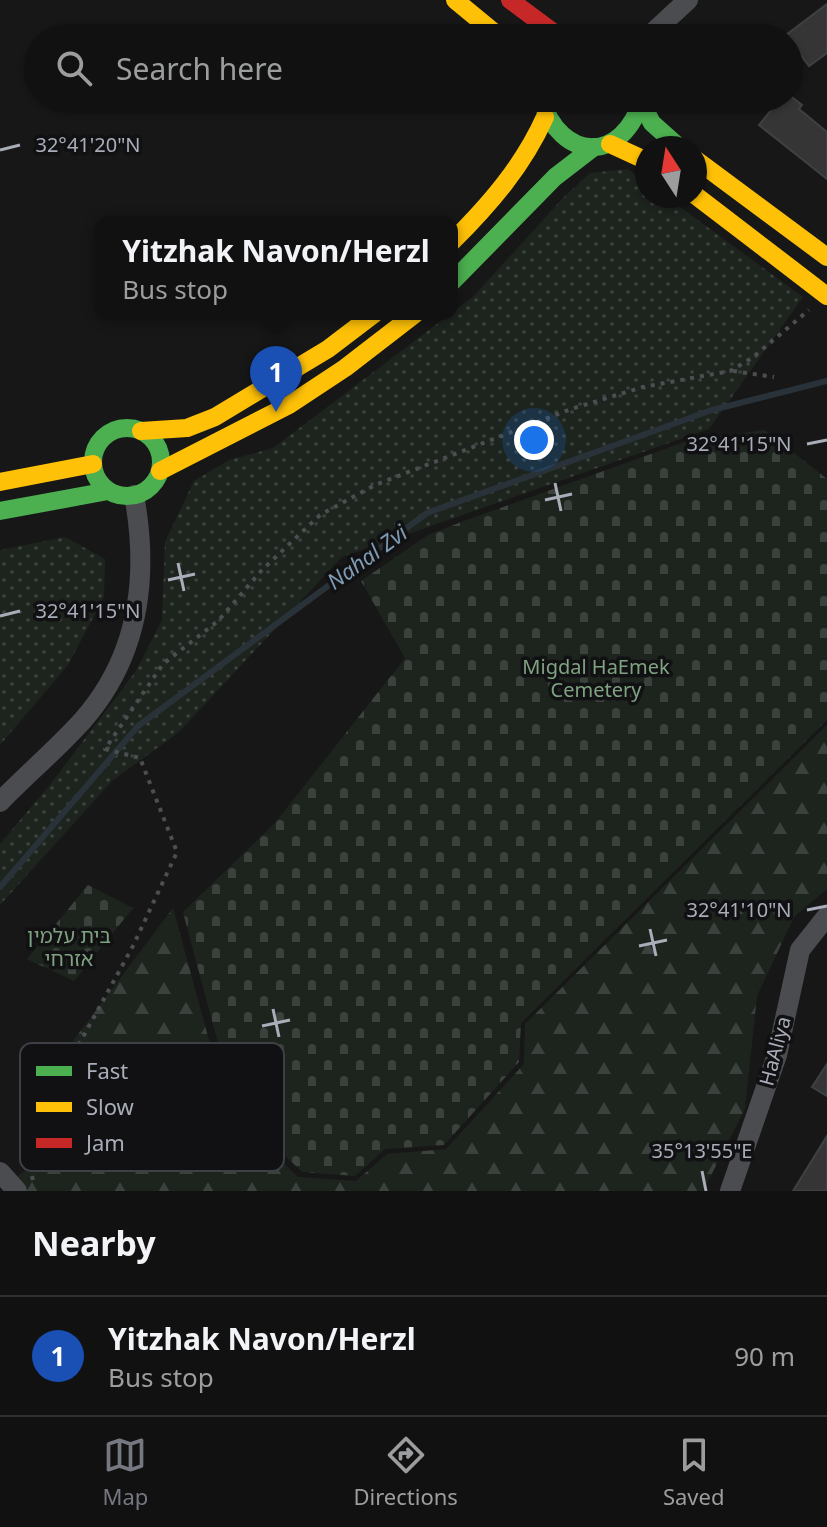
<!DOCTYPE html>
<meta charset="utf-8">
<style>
:root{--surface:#111;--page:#1a1a1a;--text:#f1f3f6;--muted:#9c9d9f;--line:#303131;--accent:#757880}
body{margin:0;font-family:"Noto Sans","Noto Sans Hebrew",sans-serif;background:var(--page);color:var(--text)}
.compass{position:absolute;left:635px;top:136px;width:72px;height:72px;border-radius:50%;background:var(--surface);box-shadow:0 2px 6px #0004;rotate:348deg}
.you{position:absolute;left:534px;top:440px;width:28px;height:28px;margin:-20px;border:6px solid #fff;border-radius:50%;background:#1a73e8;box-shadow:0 0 0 12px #1a73e833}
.badge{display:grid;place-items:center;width:52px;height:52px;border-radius:50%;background:var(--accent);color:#fff;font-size:26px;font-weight:700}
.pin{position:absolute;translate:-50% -66px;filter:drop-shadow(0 2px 4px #0008)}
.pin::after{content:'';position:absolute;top:42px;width:28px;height:24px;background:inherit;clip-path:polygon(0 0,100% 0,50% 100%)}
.popup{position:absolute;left:94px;top:216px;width:364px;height:104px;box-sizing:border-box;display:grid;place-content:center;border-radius:16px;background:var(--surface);filter:drop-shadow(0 2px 6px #0005);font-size:26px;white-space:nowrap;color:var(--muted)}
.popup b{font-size:30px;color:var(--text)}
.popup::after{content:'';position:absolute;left:50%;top:100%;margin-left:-16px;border:16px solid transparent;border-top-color:var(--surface)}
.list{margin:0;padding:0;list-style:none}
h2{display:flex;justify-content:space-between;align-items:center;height:104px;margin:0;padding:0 32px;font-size:34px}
h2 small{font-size:26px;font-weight:400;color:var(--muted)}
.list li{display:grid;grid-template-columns:52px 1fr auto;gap:24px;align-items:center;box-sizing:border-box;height:120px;padding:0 32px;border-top:2px solid var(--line)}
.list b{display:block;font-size:30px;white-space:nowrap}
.list p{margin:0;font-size:26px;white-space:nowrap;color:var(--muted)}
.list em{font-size:26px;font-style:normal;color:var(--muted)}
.icon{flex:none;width:44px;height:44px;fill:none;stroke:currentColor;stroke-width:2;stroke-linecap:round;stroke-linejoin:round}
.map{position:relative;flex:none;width:827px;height:1191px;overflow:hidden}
.search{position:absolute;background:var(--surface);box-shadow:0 2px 6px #0004;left:24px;right:24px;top:24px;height:88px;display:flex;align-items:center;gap:20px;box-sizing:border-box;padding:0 28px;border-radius:44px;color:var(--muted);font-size:30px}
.sheet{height:224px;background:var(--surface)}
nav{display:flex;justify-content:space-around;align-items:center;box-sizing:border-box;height:112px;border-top:2px solid var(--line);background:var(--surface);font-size:22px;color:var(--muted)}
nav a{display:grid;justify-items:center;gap:4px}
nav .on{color:var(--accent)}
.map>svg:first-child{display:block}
.grass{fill:url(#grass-dots)}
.forest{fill:url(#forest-firs)}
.cemetery{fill:url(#cemetery-stones)}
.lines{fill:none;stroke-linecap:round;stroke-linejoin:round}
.stream{stroke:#2a3239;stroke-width:6}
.building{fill:#353536;stroke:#3f4043;stroke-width:2}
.path{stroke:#4d4e52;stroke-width:4;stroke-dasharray:4 6;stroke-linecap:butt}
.street{stroke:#4b4c50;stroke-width:20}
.fast{stroke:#4caf50;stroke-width:18}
.slow{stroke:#ffc107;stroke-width:18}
.jam{stroke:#c62828;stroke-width:18}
.ticks{fill:none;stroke:#a8adb8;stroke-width:3}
.labels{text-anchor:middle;stroke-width:7;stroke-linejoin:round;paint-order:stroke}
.park-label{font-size:20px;fill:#7fa381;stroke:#111113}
.street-label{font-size:20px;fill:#a8adb8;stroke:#111113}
.water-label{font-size:22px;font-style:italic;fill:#7f9bb3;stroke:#111113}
.key{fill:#111113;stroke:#3e4045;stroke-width:2}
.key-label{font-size:22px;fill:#a8adb8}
.ticks-label{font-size:20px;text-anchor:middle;fill:#a8adb8;stroke:#111113;stroke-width:7;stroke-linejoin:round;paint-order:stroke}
</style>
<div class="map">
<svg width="827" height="1191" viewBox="0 0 827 1191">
<defs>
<pattern id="grass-dots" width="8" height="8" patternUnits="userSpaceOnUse" patternTransform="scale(2)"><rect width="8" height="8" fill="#1d241e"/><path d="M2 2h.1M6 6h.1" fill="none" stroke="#3b413d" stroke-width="1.8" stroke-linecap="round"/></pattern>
<pattern id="forest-firs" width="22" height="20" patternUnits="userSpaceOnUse" patternTransform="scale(2)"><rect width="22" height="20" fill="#1d241e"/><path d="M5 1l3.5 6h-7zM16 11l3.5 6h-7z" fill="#3b413d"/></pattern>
<pattern id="cemetery-stones" width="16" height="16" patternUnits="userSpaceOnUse" patternTransform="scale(2)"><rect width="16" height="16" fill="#1d241e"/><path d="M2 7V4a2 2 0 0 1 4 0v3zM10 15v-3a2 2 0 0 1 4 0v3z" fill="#3b413d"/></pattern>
</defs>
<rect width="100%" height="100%" fill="#171717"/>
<!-- grass -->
<g class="grass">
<polygon points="628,169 647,183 647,196 665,196 803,297 709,429 342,557 179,732 112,781 0,905 0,844 49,786 136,671 162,620 165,542 194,481 229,460 273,448 474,296 563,198 590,173"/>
<polygon points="65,537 105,559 104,597 68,665 0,745 0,550"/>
</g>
<!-- forest -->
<polygon class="forest" points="827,725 827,889 794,917 757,996 745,1109 703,1191 3,1191 7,1183 29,1168 61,1057 173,908 228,1110 298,1177 356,1181 387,1154 446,1149 524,1064 525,1024"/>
<!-- cemetery -->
<g class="cemetery">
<polygon points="765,430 827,479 827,720 521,1023 519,1062 444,1145 385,1149 355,1176 302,1172 235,1107 183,912 275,823 405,658 361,581 428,535 464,521 690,440"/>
<polygon points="88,885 133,908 74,981 27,959"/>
</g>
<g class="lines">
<!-- stream -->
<polyline class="stream" points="0,887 138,726 427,513 712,410 827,381"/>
</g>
<!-- building -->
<g class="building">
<polygon points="827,4 827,53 809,66 786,35"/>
<polygon points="789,95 802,105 799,109 827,132 827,179 759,125 781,98 789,98"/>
<polygon points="827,1064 827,1096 812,1087"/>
<polygon points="827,1136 827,1191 793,1191"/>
</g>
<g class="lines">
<!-- path -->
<g class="path">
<polyline points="733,371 774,377"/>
<polyline points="33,1180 24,1151 63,1086 78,1046 133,946 177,852 140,758 105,749 163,664 218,621 262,570 320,515 375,485 571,409 643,387 730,371 752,358 809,310"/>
</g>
<!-- street -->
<g class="street">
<polyline points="647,38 688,0"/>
<path d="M0 802C27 774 57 749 83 720 139 656 149 576 134 495"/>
<polyline points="0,1172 17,1191"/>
<polyline points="730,1191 777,1055 800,950 827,916"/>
</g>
<!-- fast -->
<g class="fast">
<path d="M541 98C560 163 624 164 642 98"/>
<polyline points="641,102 652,123 680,148"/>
<polyline points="452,282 555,177 594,147"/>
<circle cx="127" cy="462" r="34"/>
<polyline points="0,511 108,491"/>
</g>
<!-- slow -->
<g class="slow">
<polyline points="455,0 501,38"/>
<polyline points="610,144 647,161"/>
<polyline points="695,159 827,257"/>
<polyline points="695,195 827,296"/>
<path d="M452 242C490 204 523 166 545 117"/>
<polyline points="141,431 187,428 215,417 328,349 374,314"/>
<polyline points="160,471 289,405 345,368 415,314"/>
<polyline points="0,482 93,464"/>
</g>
<!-- jam -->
<polyline class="jam" points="510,0 561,38"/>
</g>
<!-- ticks -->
<path class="ticks" d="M0 150 20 145M807 444 827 440M555 483 561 511M545 500 572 494M178 563 184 591M168 580 195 574M0 616 20 611M807 910 827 906M650 929 656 956M639 946 667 940M273 1009 279 1037M262 1026 290 1020M702 1171 706 1191"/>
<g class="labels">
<!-- park labels -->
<g class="park-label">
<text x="596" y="674">Migdal HaEmek<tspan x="596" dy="23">Cemetery</tspan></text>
<text x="69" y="943">בית עלמין<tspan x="69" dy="23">אזרחי</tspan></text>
</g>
<!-- street labels -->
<g class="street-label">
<text transform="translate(775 1051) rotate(-75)" y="7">HaAliya</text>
</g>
<!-- water labels -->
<g class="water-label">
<text transform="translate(367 557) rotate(-36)" y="8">Nahal Zvi</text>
</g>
</g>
<!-- legend -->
<rect x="20" y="1043" width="264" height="128" rx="12" class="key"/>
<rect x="36" y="1066" width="36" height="10" fill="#4caf50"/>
<rect x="36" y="1102" width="36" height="10" fill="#ffc107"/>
<rect x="36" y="1138" width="36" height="10" fill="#c62828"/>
<g class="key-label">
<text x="86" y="1079">Fast</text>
<text x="86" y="1115">Slow</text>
<text x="86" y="1151">Jam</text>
</g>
<g class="ticks-label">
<text x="88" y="152">32°41'20"N</text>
<text x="739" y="451">32°41'15"N</text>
<text x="88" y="618">32°41'15"N</text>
<text x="739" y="917">32°41'10"N</text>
<text x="702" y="1158">35°13'55"E</text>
</g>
</svg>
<svg class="compass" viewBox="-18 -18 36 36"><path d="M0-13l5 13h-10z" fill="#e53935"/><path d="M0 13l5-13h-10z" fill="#9c9d9f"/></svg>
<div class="you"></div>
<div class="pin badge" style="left:276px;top:412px;background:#1a4fb4">1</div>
<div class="popup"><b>Yitzhak Navon/Herzl</b>Bus stop</div>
<div class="search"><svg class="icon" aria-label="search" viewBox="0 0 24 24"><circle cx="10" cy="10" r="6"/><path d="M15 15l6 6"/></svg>Search here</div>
</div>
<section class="sheet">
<h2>Nearby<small></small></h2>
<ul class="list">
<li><span class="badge" style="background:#1a4fb4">1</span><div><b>Yitzhak Navon/Herzl</b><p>Bus stop</p></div><em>90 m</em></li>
</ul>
</section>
<nav>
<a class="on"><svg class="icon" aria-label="map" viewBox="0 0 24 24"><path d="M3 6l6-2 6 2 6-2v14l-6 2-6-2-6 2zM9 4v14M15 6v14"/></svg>Map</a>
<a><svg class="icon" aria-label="directions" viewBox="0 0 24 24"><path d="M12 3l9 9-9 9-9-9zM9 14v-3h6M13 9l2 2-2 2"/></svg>Directions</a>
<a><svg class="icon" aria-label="saved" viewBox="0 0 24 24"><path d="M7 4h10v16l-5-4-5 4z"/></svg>Saved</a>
</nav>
